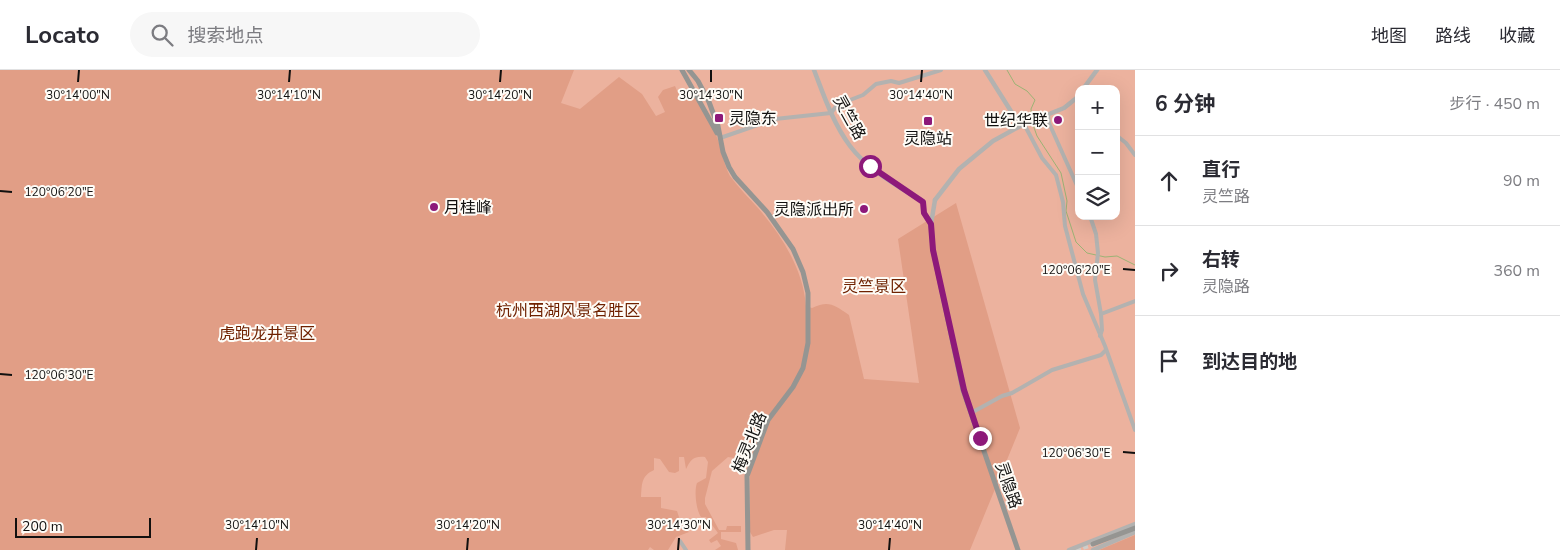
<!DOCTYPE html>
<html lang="zh">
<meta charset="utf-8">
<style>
:root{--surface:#fff;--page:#f7f7f7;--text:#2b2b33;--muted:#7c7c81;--line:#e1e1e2}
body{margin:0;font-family:"Nunito Sans","Noto Sans SC",sans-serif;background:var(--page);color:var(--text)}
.controls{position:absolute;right:15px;top:15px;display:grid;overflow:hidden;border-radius:10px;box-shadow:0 5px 20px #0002}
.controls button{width:45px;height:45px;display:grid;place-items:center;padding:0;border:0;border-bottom:1px solid var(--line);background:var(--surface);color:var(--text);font:25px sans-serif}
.scale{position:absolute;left:15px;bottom:12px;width:136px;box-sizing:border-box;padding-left:5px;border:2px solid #11100f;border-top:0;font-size:14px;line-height:18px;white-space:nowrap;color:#11100f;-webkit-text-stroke:4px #fefcf7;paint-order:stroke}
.stop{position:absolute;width:15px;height:15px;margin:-11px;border:4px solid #8d197a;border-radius:50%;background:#fff}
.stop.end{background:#8d197a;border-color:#fff;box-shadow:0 1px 5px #0008}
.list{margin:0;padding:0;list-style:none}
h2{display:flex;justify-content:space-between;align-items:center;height:65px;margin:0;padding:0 20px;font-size:21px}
h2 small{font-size:16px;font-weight:400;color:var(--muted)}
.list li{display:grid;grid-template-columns:32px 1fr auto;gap:15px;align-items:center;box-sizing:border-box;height:90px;padding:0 20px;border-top:1px solid var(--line)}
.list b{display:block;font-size:19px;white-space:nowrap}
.list p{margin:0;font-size:16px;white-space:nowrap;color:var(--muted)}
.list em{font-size:16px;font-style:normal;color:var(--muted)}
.icon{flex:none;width:28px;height:28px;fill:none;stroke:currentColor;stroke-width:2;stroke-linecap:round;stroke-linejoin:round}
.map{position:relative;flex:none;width:1135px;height:480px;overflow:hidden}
header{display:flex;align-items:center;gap:30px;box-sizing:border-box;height:70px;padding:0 25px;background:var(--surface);border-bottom:1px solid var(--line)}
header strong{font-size:24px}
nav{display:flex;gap:28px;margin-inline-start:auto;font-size:18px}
.search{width:350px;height:45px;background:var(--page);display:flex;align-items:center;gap:12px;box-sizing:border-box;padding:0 18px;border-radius:28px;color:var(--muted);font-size:19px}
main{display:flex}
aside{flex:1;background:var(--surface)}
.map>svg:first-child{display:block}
.green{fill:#ecb29e;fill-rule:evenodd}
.forest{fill:#e19e86}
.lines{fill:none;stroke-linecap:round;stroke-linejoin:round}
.stream{stroke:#9cb375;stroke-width:1}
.secondary-tunnel{stroke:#cfcdc9;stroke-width:5;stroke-dasharray:5 2.5;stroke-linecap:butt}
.minor{stroke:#b3b2b0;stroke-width:4}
.tertiary{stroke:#b3b2b0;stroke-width:4.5}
.secondary{stroke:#959592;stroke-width:5}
.route{stroke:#8d197a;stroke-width:6}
.ticks{fill:none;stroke:#11100f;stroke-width:2}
.poi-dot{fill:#8d197a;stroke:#fefcf7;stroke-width:2}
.labels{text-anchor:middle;stroke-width:4;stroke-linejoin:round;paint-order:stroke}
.street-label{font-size:16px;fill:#11100f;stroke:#fefcf7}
.poi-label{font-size:16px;fill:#11100f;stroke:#fefcf7;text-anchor:start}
.park-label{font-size:16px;fill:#6f2100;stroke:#fefcf7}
.ticks-label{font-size:12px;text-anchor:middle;fill:#11100f;stroke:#fefcf7;stroke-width:4;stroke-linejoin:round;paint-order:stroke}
</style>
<header>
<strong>Locato</strong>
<div class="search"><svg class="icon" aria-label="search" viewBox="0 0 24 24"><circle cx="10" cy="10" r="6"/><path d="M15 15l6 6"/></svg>搜索地点</div>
<nav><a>地图</a><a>路线</a><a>收藏</a></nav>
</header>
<main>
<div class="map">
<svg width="1135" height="480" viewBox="0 0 1135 480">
<rect width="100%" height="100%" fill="#f1eeea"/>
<!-- green -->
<path class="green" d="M0 0H1135V480H0ZM1079 19H1116V146H1079Z"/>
<!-- forest -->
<g class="forest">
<path d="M0 0H574L561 33 580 39 619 7 642 24 656 46 665 42 658 27 663 20 675 16 678 23 690 19C699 35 712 52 718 70 722 81 724 95 730 106 738 117 749 128 758 138 782 166 803 199 806 236L812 238C829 230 834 235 849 245L864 309 919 313 898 169 956 133 1020 358 970 480H785L787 460H774L753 467 750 462V402L757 382 746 390 728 387 712 401 705 428V434L719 460H726L727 456H741V462H721V469L736 473 738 480H715L721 476 717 470 711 473 709 470 718 463 706 447H701C696 440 694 421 697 413L706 408 708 392 705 387C694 386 691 389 686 399L684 387H679V401L675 403 669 402 660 389 654 388V400C641 406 642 414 641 427H661V438L677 441 679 447 675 457 686 459 689 462 676 467 668 480H654L650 477 648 480H0Z"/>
<polygon points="1135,465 1135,480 1099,480"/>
</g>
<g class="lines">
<!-- stream -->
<g class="stream">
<polyline points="1007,0 1015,14 1027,21 1035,30 1031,39 1032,48"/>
<polyline points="1032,52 1037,66 1061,103 1067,131 1066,141 1076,172 1087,183 1105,187 1117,186 1135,195"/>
</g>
<!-- secondary-tunnel -->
<polyline class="secondary-tunnel" points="1076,480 1093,474"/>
<!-- minor -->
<g class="minor">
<polyline points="1048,45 1049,53 1079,120"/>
<polyline points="1024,54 1042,88 1056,105 1063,132 1065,156 1083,224 1105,276 1135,360"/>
<polyline points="1116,65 1126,73 1135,85"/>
<polyline points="720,68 775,49 831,43 837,35 863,25 876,14 891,11 899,13 941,0"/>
<polyline points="1090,146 1096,164 1098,183 1095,210 1101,244"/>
<polyline points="1100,266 1102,260 1101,244 1135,231"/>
<polyline points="971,343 1002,326 1012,323 1052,300 1101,285 1106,280"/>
<polyline points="680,471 686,480"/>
</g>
<!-- tertiary -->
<g class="tertiary">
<path d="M814 0C824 26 833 53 850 76 868 100 898 116 923 132"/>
<polyline points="985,0 1014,46 1024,54"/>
<polyline points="1083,19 1097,0"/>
<polyline points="935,130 959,99 993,71 1024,54 1064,38 1079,26"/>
<polyline points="923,132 924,143 931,154"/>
<polyline points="931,154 935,130"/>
<polyline points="1069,480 1135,454"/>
<polyline points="1093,480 1135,462"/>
</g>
<!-- secondary -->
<g class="secondary">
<polyline points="682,0 717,63"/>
<polyline points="689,0 698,11 709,32 718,56 723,82 729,97 735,107 767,142 793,179 803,202 808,223 808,273 803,298 793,317 768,350 747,406 748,480"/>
<polyline points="931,154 933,180 963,320 1018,480"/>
<polyline points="1093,474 1135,458"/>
</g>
</g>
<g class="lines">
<!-- route -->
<polyline class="route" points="870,96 923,132 924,143 931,154 933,180 964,320 980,368"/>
</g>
<!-- ticks -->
<path class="ticks" d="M78 12 79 0M289 12 290 0M500 12 501 0M711 12V0M921 12 922 0M0 121 12 122M1123 199 1135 200M0 304 12 305M1123 382 1135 383M256 480 257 468M467 480 468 468M678 480 679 468M889 480 890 468"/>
<!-- markers -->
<g class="poi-dot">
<rect x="714" y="43" width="10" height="10" rx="2.5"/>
<circle cx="1058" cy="50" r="5"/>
<rect x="923" y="46" width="10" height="10" rx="2.5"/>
<circle cx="434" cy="137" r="5"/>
<circle cx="864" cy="139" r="5"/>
</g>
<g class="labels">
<!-- street labels -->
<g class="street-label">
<text transform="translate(850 47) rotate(61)" y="6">灵竺路</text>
<text transform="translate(749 372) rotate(-68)" y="6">梅灵北路</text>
<text transform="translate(1009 415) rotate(71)" y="6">灵隐路</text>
</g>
<!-- poi labels -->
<g class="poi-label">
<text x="729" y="54">灵隐东</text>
<text x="1048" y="56" text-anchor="end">世纪华联</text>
<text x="928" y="74" text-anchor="middle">灵隐站</text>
<text x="444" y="143">月桂峰</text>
<text x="854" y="145" text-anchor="end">灵隐派出所</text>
</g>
<!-- park labels -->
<g class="park-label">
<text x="874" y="222">灵竺景区</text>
<text x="568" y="246">杭州西湖风景名胜区</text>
<text x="267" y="269">虎跑龙井景区</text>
</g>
</g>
<g class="ticks-label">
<text x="78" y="29">30°14'00"N</text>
<text x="289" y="29">30°14'10"N</text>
<text x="500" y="29">30°14'20"N</text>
<text x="711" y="29">30°14'30"N</text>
<text x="921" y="29">30°14'40"N</text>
<text x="59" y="126">120°06'20"E</text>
<text x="1076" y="204">120°06'20"E</text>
<text x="59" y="309">120°06'30"E</text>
<text x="1076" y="387">120°06'30"E</text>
<text x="257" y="459">30°14'10"N</text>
<text x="468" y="459">30°14'20"N</text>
<text x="679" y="459">30°14'30"N</text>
<text x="890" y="459">30°14'40"N</text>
</g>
</svg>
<div class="controls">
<button>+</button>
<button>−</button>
<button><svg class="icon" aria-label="layers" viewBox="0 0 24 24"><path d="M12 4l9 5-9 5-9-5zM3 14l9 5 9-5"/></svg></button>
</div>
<div class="scale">200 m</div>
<div class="stop" style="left:870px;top:96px"></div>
<div class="stop end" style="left:980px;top:368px"></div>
</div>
<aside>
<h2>6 分钟<small>步行 · 450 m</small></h2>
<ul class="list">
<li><svg class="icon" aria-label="ahead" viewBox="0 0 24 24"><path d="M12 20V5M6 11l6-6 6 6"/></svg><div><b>直行</b><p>灵竺路</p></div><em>90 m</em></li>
<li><svg class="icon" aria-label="right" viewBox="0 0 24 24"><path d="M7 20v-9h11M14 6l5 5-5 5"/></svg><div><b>右转</b><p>灵隐路</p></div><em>360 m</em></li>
<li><svg class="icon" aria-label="arrive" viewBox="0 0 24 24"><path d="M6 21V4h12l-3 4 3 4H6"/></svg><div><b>到达目的地</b></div></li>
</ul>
</aside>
</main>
